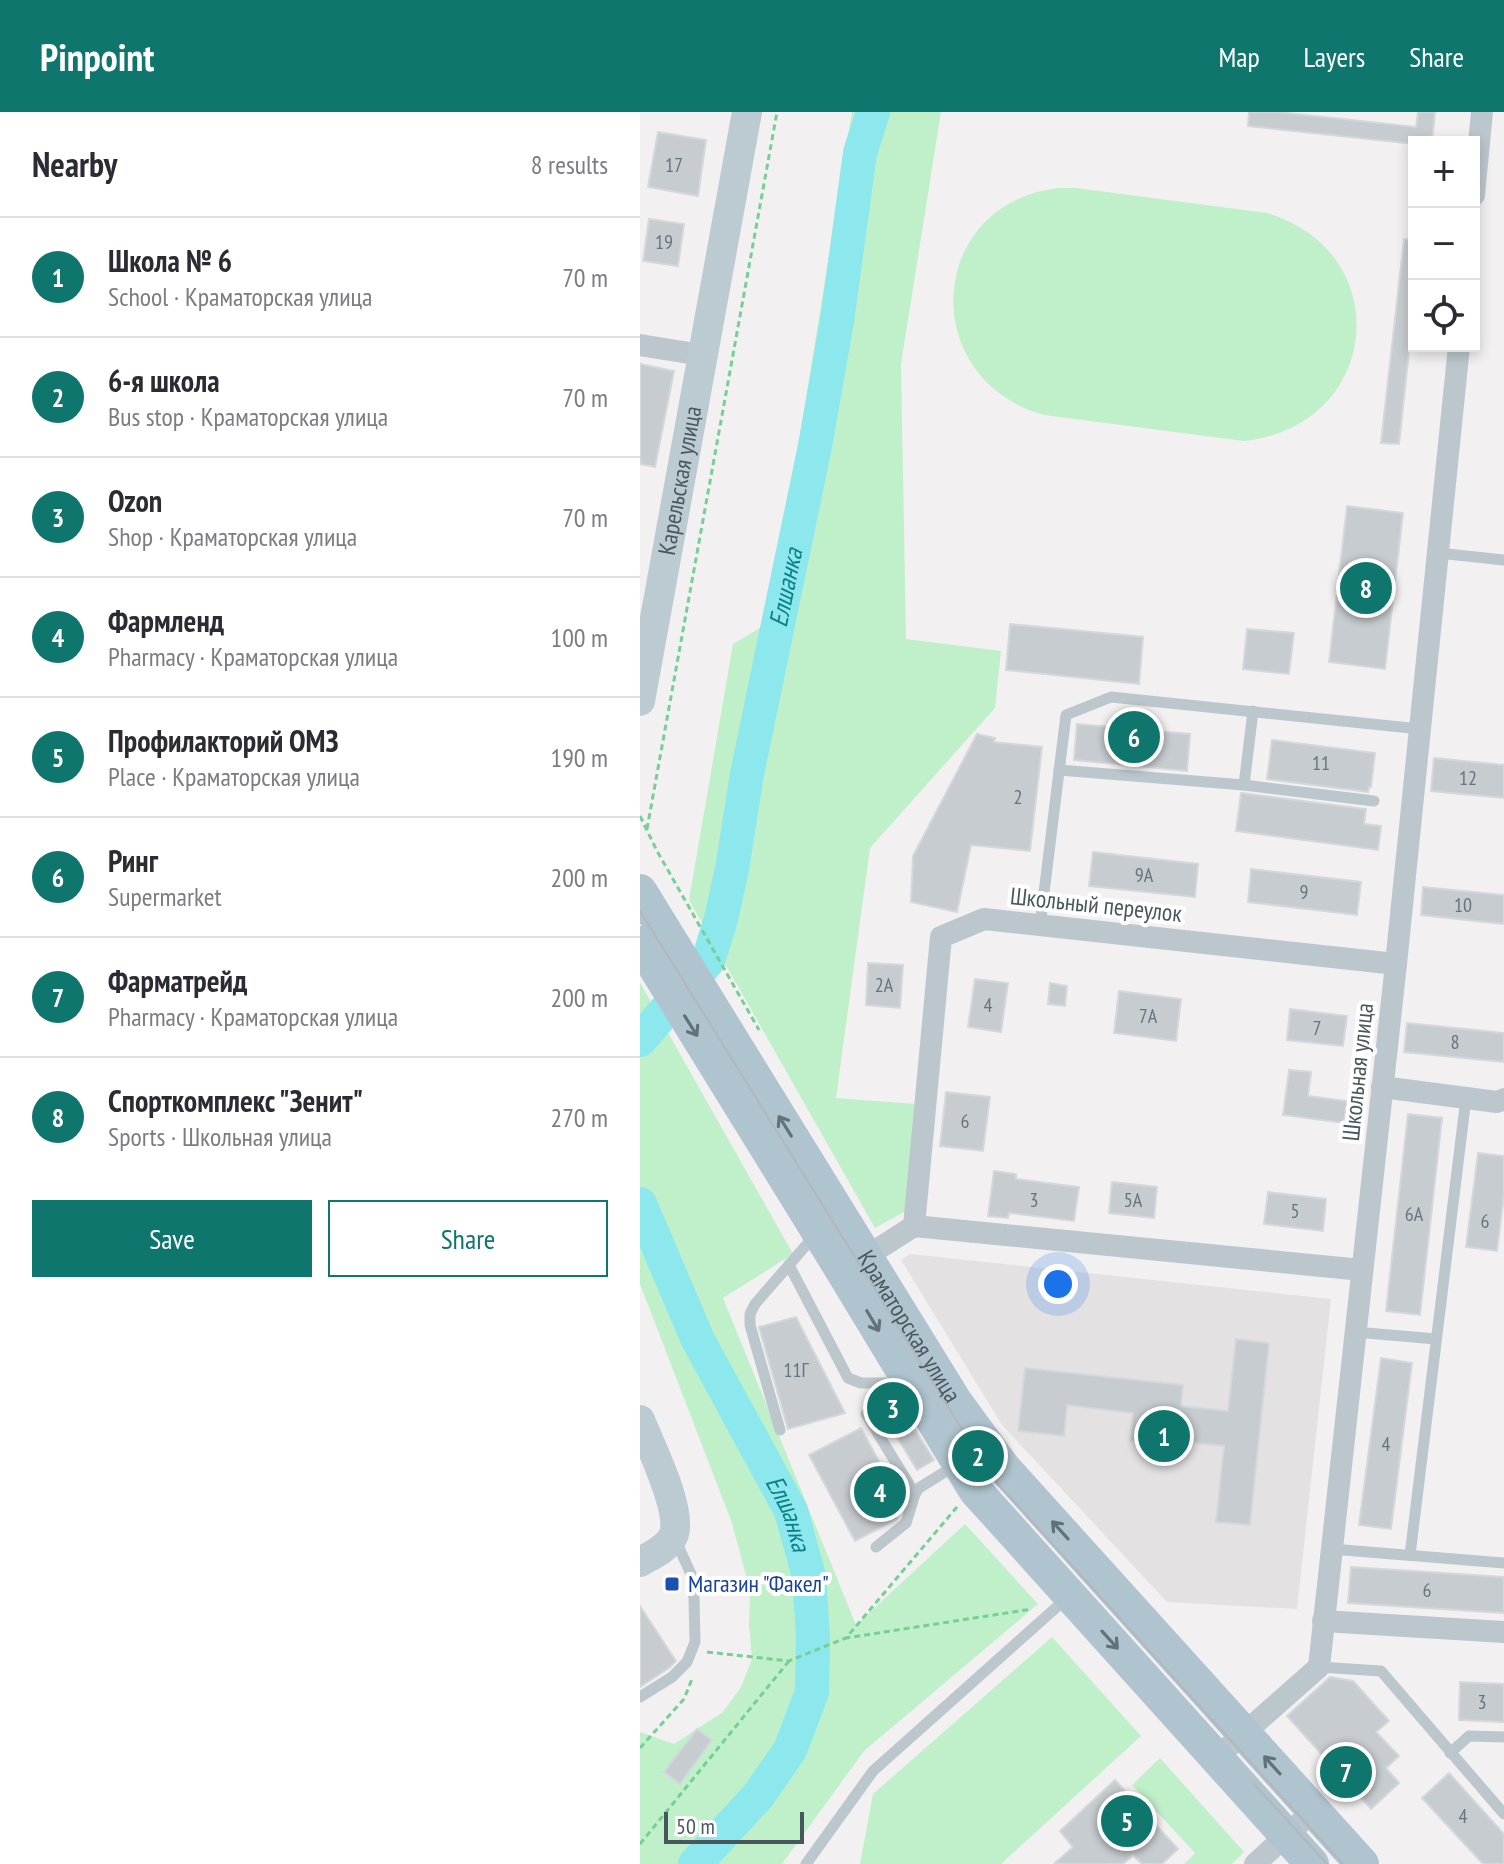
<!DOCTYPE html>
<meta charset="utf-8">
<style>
:root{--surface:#fff;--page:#f2f2f3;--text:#2b2b33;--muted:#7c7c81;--line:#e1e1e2;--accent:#0f766e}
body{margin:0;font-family:"PT Sans Narrow",sans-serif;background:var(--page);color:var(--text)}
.controls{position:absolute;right:24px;top:24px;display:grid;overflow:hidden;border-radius:0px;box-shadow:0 4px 12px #0003}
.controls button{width:72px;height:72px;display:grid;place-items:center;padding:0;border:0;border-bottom:2px solid var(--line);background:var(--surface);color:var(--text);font:40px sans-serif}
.scale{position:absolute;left:24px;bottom:20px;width:140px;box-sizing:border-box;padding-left:8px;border:4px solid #48575e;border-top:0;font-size:22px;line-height:28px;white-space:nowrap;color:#48575e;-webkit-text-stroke:6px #fff;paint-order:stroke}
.you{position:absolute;left:418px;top:1172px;width:28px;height:28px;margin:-20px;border:6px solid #fff;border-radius:50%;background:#1a73e8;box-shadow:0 0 0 12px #1a73e833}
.badge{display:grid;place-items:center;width:52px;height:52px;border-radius:50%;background:var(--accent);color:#fff;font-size:26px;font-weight:700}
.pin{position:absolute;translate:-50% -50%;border:4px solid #fff;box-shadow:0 2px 8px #0006}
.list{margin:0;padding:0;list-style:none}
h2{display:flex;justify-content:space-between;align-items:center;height:104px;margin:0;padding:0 32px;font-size:34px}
h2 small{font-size:26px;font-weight:400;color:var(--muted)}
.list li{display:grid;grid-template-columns:52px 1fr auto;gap:24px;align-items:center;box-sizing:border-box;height:120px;padding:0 32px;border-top:2px solid var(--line)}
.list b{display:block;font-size:30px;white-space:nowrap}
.list p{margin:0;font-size:26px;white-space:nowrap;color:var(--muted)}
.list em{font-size:26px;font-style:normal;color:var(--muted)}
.actions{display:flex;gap:16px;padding:24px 32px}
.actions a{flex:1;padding:18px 0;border:2px solid var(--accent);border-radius:0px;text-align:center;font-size:28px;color:var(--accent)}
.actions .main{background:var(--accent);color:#fff}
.icon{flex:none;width:44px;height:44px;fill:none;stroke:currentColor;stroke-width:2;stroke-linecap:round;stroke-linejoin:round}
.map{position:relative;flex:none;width:864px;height:1752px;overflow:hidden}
header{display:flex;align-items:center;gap:48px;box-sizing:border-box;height:112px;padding:0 40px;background:var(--accent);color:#fff}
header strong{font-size:38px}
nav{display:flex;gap:44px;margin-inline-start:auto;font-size:28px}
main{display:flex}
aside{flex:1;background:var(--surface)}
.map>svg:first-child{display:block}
.education{fill:#e4e1e3}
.green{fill:#bff0ca}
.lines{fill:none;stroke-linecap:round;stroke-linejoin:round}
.river{stroke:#8ce8ed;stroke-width:34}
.building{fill:#c7ccd0;stroke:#d4d8dc;stroke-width:2}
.path{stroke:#76cf96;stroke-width:3;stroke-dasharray:6 4;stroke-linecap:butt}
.lane{stroke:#bcc7cd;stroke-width:11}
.street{stroke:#bcc7cd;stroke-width:22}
.secondary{stroke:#bccad2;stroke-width:30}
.primary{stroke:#b0c4cf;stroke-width:34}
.tram{stroke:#b2b7bb;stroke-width:2}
.oneway{stroke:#62727a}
.transit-dot{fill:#1a4fb4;stroke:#fff;stroke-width:3}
.labels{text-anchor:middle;stroke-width:8;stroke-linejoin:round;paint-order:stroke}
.number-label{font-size:20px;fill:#68747a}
.street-label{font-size:24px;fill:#48575e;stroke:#fff}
.transit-label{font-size:24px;fill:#164399;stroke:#fff;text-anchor:start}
.water-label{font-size:26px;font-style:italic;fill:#0c8087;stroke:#fff}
</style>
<header>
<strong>Pinpoint</strong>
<nav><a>Map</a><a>Layers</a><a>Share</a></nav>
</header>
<main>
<aside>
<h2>Nearby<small>8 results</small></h2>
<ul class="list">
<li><span class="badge">1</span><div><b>Школа № 6</b><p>School · Краматорская улица</p></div><em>70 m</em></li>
<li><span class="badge">2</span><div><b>6-я школа</b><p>Bus stop · Краматорская улица</p></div><em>70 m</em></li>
<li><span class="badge">3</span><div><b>Ozon</b><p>Shop · Краматорская улица</p></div><em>70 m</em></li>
<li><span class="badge">4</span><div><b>Фармленд</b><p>Pharmacy · Краматорская улица</p></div><em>100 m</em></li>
<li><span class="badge">5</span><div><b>Профилакторий ОМЗ</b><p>Place · Краматорская улица</p></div><em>190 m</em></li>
<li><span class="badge">6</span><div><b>Ринг</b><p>Supermarket</p></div><em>200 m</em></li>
<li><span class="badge">7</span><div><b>Фарматрейд</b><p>Pharmacy · Краматорская улица</p></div><em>200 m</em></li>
<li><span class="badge">8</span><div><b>Спорткомплекс &quot;Зенит&quot;</b><p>Sports · Школьная улица</p></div><em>270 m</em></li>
</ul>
<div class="actions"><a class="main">Save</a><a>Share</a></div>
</aside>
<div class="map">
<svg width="864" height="1752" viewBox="0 0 864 1752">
<rect width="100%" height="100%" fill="#f3f0f1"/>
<!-- education -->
<polygon class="education" points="270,1142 691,1187 657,1497 527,1490 362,1313 261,1148"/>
<!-- green -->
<g class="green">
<polygon points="212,0 301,0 261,252 266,527 361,539 355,596 230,736 196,986 276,992 266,1099 235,1116 49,788 93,532 130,510"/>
<path d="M419 76H436L627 101C758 140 741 315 604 329L404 303C275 267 287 90 419 76Z"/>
<polygon points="0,871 153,1142 83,1186 216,1513 325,1412 398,1492 224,1639 142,1752 0,1752 0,1620 34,1632 83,1600 101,1575 112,1547 109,1513 110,1479 92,1411 0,1172"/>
<polygon points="412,1525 501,1624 361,1752 220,1752 233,1682"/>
<polygon points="520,1646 604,1740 592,1752 544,1752 555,1741 492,1673"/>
</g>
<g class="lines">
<!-- river -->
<g class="river">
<path id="s1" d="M0 928 68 849 81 807 92 757 107 662 175 334 197 209 220 41 233 0"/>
<path id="s2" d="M0 1092 58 1228 151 1399 169 1464 173 1525 172 1580 150 1638 118 1684 55 1752"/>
</g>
</g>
<!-- building -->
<g class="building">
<polygon points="609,0 638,0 776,15 778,0 795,0 792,30 774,30 774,32 608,14"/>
<polygon points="18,20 66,28 58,84 8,75"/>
<polygon points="9,107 44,112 38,154 3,149"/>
<polygon points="764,127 774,128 774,193 759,332 741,331"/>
<polygon points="0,252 34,259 15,355 0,352"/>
<polygon points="707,394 763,401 745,557 689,550"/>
<polygon points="370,512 503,525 499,572 366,558"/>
<polygon points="607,517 654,521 649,562 603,557"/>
<polygon points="437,612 550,622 547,659 434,648"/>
<polygon points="337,622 355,626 354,630 402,635 390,739 331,733 317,800 271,790 273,744"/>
<polygon points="632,628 735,641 731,675 729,675 728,680 627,667"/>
<polygon points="794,646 864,653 864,686 791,679"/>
<polygon points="601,681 726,697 724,712 741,714 738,738 596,719"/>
<polygon points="453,740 558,752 555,785 449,774"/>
<polygon points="611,757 721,770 717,803 608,790"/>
<polygon points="783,775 864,783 864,812 781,803"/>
<polygon points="228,851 263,853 260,896 226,893"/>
<polygon points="335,867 368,871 361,920 328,915"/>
<polygon points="410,871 427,874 425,894 408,892"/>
<polygon points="479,879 541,887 536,929 474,921"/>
<polygon points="650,897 707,904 703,934 647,928"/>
<polygon points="767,911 864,921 864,950 764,940"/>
<polygon points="649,958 671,960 668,984 707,989 704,1011 643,1003"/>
<polygon points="306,980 350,985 343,1039 300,1034"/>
<polygon points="768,1002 802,1006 780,1203 746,1199"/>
<polygon points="838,1041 864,1044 864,1083 857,1139 826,1135"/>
<polygon points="354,1059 376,1062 376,1067 439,1075 434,1109 369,1101 368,1106 348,1104"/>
<polygon points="472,1070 517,1075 514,1106 469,1101"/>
<polygon points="628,1080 686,1087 683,1119 624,1112"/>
<polygon points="156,1205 205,1301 148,1317 119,1215"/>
<polygon points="596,1227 629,1231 610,1413 576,1410 584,1334 537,1329 536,1333 490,1329 493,1301 427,1293 424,1324 378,1319 385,1256 543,1273 541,1294 588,1299"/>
<polygon points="741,1246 772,1251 751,1417 719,1413"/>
<polygon points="261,1295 294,1348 277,1358 244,1304"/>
<polygon points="221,1316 255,1379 257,1407 215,1429 169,1343"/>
<polygon points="711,1455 864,1465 864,1501 708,1491"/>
<polygon points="0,1494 36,1549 29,1556 0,1575"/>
<polygon points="690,1565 713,1569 749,1609 736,1620 759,1644 746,1656 759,1671 731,1697 647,1604"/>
<polygon points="820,1570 864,1572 864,1610 819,1608"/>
<polygon points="57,1617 72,1628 40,1672 24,1660"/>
<polygon points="809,1661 864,1722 864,1752 843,1752 782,1686"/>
<polygon points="475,1668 538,1737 522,1752 502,1752 493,1743 483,1752 414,1752 433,1735 420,1719"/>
</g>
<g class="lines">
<!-- path -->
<g class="path">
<polyline points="0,704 17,739 119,918"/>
<polyline points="7,717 137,0"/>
<polyline points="317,1395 206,1526 392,1497"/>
<polyline points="67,1540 149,1549 206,1526"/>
<polyline points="0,1636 44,1587 52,1567"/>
<polyline points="0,1732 149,1549"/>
</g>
<!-- lane -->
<g class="lane">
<polyline points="798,441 864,448"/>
<polyline points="419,658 604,673 734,689"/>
<polyline points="604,673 613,599"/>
<polyline points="400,813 426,603 471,585 780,617"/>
<polyline points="149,1153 208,1266 221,1271 262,1271"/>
<polyline points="715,1220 796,1227"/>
<polyline points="226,1302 275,1382 279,1376 316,1353"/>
<polyline points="140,1318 110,1213 110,1202 115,1192 175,1123"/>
<polyline points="236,1435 266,1411 275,1382"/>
<polyline points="691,1437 864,1451"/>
<polyline points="770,1443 826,986"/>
<polyline points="679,1555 741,1559 864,1702"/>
<polyline points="0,1585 32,1565 47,1550 55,1530 54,1486 51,1462 35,1427"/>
<polyline points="810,1641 829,1624 864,1625"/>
<polyline points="166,1752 233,1659 428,1485"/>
</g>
<!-- street -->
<g class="street">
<polyline points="834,83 842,0"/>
<polyline points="0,233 62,243"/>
<polyline points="742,975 857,990 864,987"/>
<polyline points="274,1114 301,825 344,807 756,852"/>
<polyline points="216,1151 274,1114 722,1158"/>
<polyline points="683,1509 864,1520"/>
<polyline points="576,1646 679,1555 756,852 819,234"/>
<polyline points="615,1752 673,1699"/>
</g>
<!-- secondary -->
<g class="secondary">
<path id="s3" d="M0 589 107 0"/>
<path d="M0 1308C10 1333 42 1397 34 1422 29 1436 12 1443 0 1450"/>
</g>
<!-- primary -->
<g class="primary">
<path id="s4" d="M0 779 315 1289 364 1356 722 1752"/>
<polyline points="0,831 203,1160 335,1378 672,1752"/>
</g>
<!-- tram -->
<g class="tram">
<polyline points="0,799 351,1364 703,1752"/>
<polyline points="614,1672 687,1752"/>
</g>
</g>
<!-- one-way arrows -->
<defs><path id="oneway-shaft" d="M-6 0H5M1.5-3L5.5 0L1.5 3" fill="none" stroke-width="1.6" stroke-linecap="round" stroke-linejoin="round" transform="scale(2)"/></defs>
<g class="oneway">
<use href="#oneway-shaft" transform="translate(51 914) rotate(58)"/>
<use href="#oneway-shaft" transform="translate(145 1014) rotate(-122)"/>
<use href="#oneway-shaft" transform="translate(233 1209) rotate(59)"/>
<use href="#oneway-shaft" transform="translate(420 1418) rotate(-132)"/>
<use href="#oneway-shaft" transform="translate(470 1528) rotate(48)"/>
<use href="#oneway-shaft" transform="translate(632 1653) rotate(-132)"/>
</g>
<!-- markers -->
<rect class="transit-dot" x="24" y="1464" width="16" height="16" rx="4"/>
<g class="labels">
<!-- number labels -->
<g class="number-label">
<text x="34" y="60">17</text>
<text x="24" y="137">19</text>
<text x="681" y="658">11</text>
<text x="828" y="673">12</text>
<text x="378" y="692">2</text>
<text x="504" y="770">9А</text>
<text x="664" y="787">9</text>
<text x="823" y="800">10</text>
<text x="244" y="880">2А</text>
<text x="348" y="900">4</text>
<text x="508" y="911">7А</text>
<text x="677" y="923">7</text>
<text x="815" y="937">8</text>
<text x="325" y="1016">6</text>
<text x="394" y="1095">3</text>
<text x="493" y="1095">5А</text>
<text x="655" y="1106">5</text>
<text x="774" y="1109">6А</text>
<text x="845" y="1116">6</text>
<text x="156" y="1265">11Г</text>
<text x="746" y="1339">4</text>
<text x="787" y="1485">6</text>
<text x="842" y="1597">3</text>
<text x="823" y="1711">4</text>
</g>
<!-- street labels -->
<g class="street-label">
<text dy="8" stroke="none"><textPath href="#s3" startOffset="224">Карельская улица</textPath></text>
<text transform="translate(456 793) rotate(6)" y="8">Школьный переулок</text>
<text transform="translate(718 960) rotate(-84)" y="8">Школьная улица</text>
<text dy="8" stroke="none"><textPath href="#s4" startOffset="512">Краматорская улица</textPath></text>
</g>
<!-- transit labels -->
<g class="transit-label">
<text x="48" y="1480">Магазин "Факел"</text>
</g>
<!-- water labels -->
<g class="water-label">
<text dy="9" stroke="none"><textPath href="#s1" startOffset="486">Елшанка</textPath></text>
<text dy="9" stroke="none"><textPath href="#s2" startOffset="344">Елшанка</textPath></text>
</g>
</g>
</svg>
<div class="controls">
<button>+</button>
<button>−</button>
<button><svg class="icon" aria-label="locate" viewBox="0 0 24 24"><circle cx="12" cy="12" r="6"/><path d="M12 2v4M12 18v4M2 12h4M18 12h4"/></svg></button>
</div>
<div class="scale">50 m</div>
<div class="you"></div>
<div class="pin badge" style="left:524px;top:1324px">1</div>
<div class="pin badge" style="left:338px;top:1344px">2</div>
<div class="pin badge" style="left:253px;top:1296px">3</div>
<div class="pin badge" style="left:240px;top:1380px">4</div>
<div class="pin badge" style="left:487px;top:1709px">5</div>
<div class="pin badge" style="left:494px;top:625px">6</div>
<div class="pin badge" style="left:706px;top:1660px">7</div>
<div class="pin badge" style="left:726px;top:476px">8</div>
</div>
</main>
